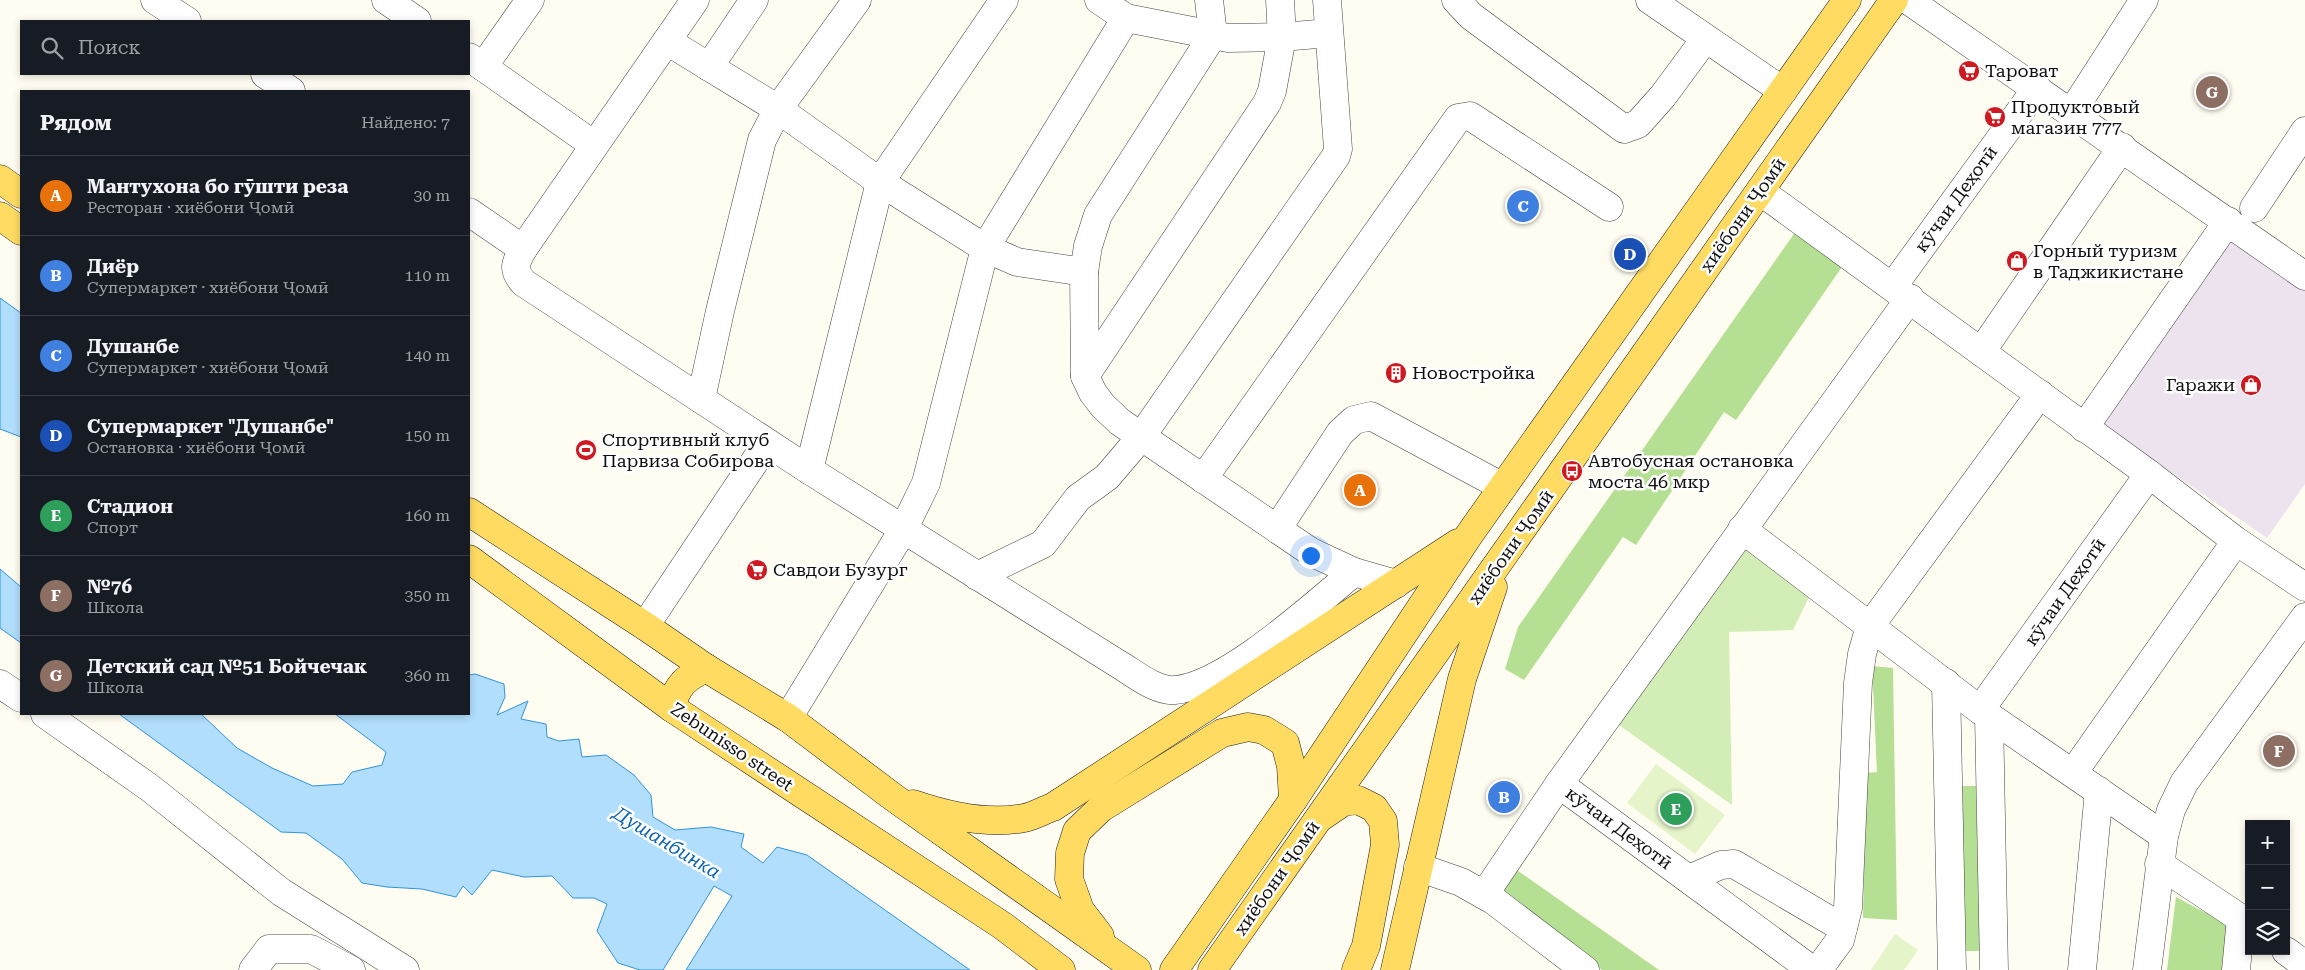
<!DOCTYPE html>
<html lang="ru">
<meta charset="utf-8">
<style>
:root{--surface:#171b24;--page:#242831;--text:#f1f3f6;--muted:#9ea1a6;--line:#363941;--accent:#2563eb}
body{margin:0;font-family:"Roboto Serif",serif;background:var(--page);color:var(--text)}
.controls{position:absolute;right:15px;bottom:15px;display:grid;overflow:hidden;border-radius:0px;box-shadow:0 2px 8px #0003}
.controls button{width:45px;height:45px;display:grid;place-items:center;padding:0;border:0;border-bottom:1px solid var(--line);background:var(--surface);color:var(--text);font:25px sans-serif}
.you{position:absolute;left:1310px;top:555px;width:18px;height:18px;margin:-12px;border:4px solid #fff;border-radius:50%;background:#1a73e8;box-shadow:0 0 0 8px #1a73e833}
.badge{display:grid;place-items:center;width:32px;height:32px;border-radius:50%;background:var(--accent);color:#fff;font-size:16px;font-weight:700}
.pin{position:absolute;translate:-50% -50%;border:2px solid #fff;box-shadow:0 1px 5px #0006}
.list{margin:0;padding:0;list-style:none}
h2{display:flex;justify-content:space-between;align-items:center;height:65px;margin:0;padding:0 20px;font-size:21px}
h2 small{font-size:16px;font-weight:400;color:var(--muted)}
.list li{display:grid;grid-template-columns:32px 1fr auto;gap:15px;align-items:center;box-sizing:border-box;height:80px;padding:0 20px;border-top:1px solid var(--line)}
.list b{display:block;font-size:19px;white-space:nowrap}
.list p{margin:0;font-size:16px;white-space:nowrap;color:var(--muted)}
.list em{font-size:16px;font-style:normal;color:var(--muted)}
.icon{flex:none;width:28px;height:28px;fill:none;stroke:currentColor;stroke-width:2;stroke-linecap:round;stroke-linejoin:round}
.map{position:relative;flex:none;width:2305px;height:970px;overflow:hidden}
.search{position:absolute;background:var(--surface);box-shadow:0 2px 8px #0003;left:20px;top:20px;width:450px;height:55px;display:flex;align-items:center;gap:12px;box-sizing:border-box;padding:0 18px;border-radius:0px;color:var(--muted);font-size:19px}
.panel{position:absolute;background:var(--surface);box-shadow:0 2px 8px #0003;left:20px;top:90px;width:450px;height:625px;border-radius:0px}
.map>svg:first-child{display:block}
.industrial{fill:#ede3ee}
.green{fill:#d2eeb6}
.forest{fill:#b5e094}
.pitch{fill:#e5f4c9}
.water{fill:#b0defc;stroke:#3094da}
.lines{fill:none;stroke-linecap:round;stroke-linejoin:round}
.minor-casing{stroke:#424242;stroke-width:29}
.major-casing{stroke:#202020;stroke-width:29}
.minor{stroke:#fff;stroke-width:28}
.major{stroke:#ffdb61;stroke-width:28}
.labels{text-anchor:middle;stroke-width:5;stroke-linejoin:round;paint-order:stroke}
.poi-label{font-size:18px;fill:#0f0f0f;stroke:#fff;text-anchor:start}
.street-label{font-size:18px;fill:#0f0f0f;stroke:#fff}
.water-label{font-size:19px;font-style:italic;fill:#0b64ae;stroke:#fff}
</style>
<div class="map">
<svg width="2305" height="970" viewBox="0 0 2305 970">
<rect width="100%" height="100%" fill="#fffcf1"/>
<!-- industrial -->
<polygon class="industrial" points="2231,236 2305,288 2305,484 2267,538 2099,423"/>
<!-- green -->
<polygon class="green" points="1741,542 1811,593 1793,630 1729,632 1732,805 1616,723"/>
<!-- forest -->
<g class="forest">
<polygon points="1796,231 1844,264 1736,420 1724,412 1636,545 1623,537 1524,680 1505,669 1518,627"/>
<polygon points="1872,666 1893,668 1897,920 1863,918 1866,773 1877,772"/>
<polygon points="1959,786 1976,786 1980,951 1963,951"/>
<polygon points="1514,868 1659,970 1602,970 1497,894"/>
<polygon points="2176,897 2232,927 2227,970 2167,970"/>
</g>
<!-- pitch -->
<g class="pitch">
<polygon points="1656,764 1725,815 1695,854 1627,803"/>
<polygon points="1895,934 1918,950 1904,970 1871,970"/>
</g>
<!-- water -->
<g class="water">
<polygon points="0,298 21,313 21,437 0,429"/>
<polygon points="0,569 21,587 21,643 0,628"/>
<polygon points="475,674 504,684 505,697 497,715 528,701 521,719 546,724 547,737 559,741 579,739 582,757 606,755 634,775 651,795 653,817 675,830 711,827 744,834 741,847 763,863 777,847 807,855 970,970 686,970 732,896 714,886 663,970 640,970 618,963 597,931 607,904 594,898 573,898 552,876 524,877 492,870 472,895 463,886 456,897 422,889 387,887 362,883 342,859 306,833 281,832 119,714 201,714 237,748 272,768 313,786 343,784 352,772 382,765 386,752 335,714 469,714 469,675"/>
</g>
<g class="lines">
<!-- minor casing -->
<g class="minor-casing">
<g id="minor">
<polyline points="155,0 187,21"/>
<polyline points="386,0 417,21"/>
<path d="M695 0 523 249C515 263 512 270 524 283L809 470 1120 665C1135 674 1157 692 1175 690 1226 686 1314 605 1354 572"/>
<polyline points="1209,0 1213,35 1098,215 1088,246 1084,272 1085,376 1093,393 1103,406 1120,422 1311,552 1354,572 1396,584"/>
<polyline points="1456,0 1471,16 1624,129 1638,124 1663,96 1705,39"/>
<polyline points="1650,0 1783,91"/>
<polyline points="1908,0 2305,276"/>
<polyline points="1126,18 1228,38 1282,37 1329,33"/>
<polyline points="667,41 778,109 880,182 985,248 1017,262 1084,272"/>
<polyline points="469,57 594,145"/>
<polyline points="483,67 530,0"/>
<polyline points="709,67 754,0"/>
<polyline points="265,74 291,91"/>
<polyline points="2072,112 2144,0"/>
<polyline points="1760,191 2149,474 2236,541 2305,587"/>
<polyline points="2254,208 2305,131"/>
<polyline points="469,212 523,249"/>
<polyline points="1893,286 2037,88"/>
<polyline points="1981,352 2122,147"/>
<polyline points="1085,376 1267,103 1272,91 1282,37 1280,0"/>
<polyline points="701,399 720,311 762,140 778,109 857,0"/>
<polyline points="2084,428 2228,221"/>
<polyline points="809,470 880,182 1004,0"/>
<polyline points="1203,479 1458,118 1470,116 1609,207"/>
<polyline points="1277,529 1340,433 1354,420 1371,416 1503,487"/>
<polyline points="1742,529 1980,710 2164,836"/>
<polyline points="977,576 1043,544 1078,498 1107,477 1141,437 1336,156 1338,149 1327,0"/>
<polyline points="645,626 767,443"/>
<polyline points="1946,683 1952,970"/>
<polyline points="0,684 21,698"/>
<polyline points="1980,710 2149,474"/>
<polyline points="45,714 150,788 281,892 405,970"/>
<polyline points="1989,716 1994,970"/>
<polyline points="788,718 903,530 926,483 985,248 1126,18 1099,0"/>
<polyline points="2073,773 2236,541"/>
<polyline points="1559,784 1812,970"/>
<polyline points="2159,864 2249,924"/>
<polyline points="1418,867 1461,882 1493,900 1585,970"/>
<polyline points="1689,879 1721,865 1734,864 1843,928"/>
<polyline points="1484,895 1559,784 1910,298"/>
<polyline points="2286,951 2305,965"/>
<polyline points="253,970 269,949 311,949 351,970"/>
<polyline points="1818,970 1840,940 1848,908 1858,683 1862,654 1870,626 2040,394"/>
<polyline points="2082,970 2099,791"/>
<polyline points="2147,970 2164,836 2171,810 2184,783 2305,617"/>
<polyline points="2236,970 2241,918"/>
</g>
</g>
<!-- major casing -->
<g class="major-casing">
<g id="major">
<polyline points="0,179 21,194"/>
<polyline points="0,216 21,231"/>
<polyline points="469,512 645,626 706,668 788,718 893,797 1137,970"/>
<polyline points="469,559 672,708 1003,926 1061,970"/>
<path d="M672 708C675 686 687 677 706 668"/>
<path d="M913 804C948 816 987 825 1024 818 1034 816 1044 810 1053 807L1458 543"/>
<polyline points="1321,817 1343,802 1358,800 1374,808 1383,821 1385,845 1366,946 1356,970"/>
<polyline points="1100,936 1080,910 1069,879 1070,853 1077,831 1101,808 1222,733 1248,727 1264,730 1285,743 1291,766 1293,800"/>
<polyline points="1174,970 1293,800 1469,535 1847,0"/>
<polyline points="1212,970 1894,0"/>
<polyline points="1395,970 1462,679 1493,587"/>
</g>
</g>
<!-- minor -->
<use href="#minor" class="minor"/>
<!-- major -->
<use href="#major" class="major"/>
</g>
<!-- icons -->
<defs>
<g id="supermarket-disc" transform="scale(1.125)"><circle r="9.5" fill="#cd191f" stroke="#fff"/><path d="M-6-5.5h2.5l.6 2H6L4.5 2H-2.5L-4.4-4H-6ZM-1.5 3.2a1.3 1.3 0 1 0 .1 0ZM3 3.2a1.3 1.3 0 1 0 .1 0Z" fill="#fff"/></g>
<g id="shop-disc" transform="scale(1.125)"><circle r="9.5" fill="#cd191f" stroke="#fff"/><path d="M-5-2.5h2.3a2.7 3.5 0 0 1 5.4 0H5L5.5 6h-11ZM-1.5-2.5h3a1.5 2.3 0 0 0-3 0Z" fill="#fff"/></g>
<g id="building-disc" transform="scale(1.125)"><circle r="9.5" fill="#cd191f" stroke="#fff"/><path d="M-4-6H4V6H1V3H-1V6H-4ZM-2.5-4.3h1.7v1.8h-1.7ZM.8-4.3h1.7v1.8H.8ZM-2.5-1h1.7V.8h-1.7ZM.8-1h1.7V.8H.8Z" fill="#fff"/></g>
<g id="stadium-disc" transform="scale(1.125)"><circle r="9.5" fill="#cd191f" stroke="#fff"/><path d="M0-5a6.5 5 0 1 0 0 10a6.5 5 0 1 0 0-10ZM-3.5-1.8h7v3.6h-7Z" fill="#fff"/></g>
<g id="bus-disc" transform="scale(1.125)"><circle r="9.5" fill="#cd191f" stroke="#fff"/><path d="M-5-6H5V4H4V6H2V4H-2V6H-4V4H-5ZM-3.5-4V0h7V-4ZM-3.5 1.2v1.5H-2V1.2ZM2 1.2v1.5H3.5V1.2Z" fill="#fff"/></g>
</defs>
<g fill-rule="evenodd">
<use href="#supermarket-disc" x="1969" y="71"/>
<use href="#supermarket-disc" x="1995" y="117"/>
<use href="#shop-disc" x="2017" y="261"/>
<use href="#building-disc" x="1396" y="373"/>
<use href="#shop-disc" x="2251" y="385"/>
<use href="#stadium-disc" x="586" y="450"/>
<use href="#bus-disc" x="1572" y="471"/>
<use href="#supermarket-disc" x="757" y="570"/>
</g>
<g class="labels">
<!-- poi labels -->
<g class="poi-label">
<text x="1985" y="77">Тароват</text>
<text x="2011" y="113">Продуктовый<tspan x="2011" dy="21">магазин 777</tspan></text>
<text x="2033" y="257">Горный туризм<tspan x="2033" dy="21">в Таджикистане</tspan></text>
<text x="1412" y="379">Новостройка</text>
<text x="2235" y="391" text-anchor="end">Гаражи</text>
<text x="602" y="446">Спортивный клуб<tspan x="602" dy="21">Парвиза Собирова</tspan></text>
<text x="1588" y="467">Автобусная остановка<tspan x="1588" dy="21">моста 46 мкр</tspan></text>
<text x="773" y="576">Савдои Бузург</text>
</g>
<!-- street labels -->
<g class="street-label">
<text transform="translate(1956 199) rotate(-54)" y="6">кӯчаи Деҳотӣ</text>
<text transform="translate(1743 215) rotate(-55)" y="6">хиёбони Ҷомӣ</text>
<text transform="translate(1511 547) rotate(-55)" y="6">хиёбони Ҷомӣ</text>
<text transform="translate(2065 592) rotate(-55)" y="6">кӯчаи Деҳотӣ</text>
<text transform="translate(732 747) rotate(34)" y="6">Zebunisso street</text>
<text transform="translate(1619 828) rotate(36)" y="6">кӯчаи Деҳотӣ</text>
<text transform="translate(1277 878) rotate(-55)" y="6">хиёбони Ҷомӣ</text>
</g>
<!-- water labels -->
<g class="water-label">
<text transform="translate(667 842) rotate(31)" y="7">Душанбинка</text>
</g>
</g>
</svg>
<div class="controls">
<button>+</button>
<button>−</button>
<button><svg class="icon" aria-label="layers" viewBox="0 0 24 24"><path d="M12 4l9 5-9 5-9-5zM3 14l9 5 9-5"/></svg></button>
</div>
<div class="you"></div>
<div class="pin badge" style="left:1360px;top:490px;background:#e8710a">A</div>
<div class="pin badge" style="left:1504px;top:797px;background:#3f7fe0">B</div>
<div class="pin badge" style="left:1523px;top:206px;background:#3f7fe0">C</div>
<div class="pin badge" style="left:1630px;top:254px;background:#1a4fb4">D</div>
<div class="pin badge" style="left:1676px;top:809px;background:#2e9e5b">E</div>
<div class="pin badge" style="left:2279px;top:751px;background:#8d6e63">F</div>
<div class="pin badge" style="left:2212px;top:92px;background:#8d6e63">G</div>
<div class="search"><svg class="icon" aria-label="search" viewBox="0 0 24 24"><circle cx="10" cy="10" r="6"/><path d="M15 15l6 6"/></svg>Поиск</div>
<section class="panel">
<h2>Рядом<small>Найдено: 7</small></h2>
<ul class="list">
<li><span class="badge" style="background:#e8710a">A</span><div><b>Мантухона бо гӯшти реза</b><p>Ресторан · хиёбони Ҷомӣ</p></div><em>30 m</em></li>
<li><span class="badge" style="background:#3f7fe0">B</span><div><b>Диёр</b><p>Супермаркет · хиёбони Ҷомӣ</p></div><em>110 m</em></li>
<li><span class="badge" style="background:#3f7fe0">C</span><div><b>Душанбе</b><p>Супермаркет · хиёбони Ҷомӣ</p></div><em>140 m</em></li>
<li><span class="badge" style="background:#1a4fb4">D</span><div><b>Супермаркет &quot;Душанбе&quot;</b><p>Остановка · хиёбони Ҷомӣ</p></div><em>150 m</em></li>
<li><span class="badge" style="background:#2e9e5b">E</span><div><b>Стадион</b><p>Спорт</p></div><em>160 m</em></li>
<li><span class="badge" style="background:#8d6e63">F</span><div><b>№76</b><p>Школа</p></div><em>350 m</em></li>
<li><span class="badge" style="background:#8d6e63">G</span><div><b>Детский сад №51 Бойчечак</b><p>Школа</p></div><em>360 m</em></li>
</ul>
</section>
</div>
